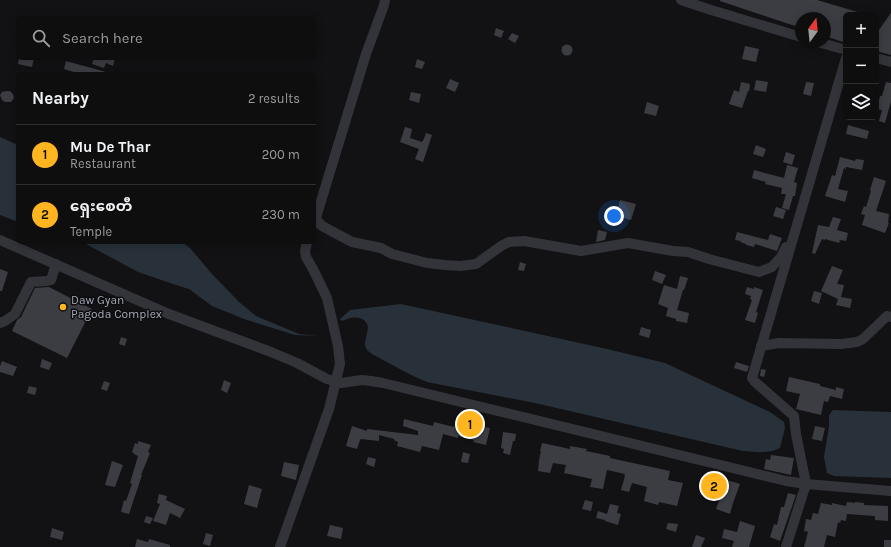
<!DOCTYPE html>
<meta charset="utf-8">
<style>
:root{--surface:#0e0e0f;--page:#171718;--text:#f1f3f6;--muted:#9b9c9e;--line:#2e2e2f;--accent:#ffb51f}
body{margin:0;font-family:Karla,"Noto Sans Myanmar",sans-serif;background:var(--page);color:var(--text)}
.controls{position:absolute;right:12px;top:12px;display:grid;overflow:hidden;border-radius:6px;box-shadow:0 2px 10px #0003}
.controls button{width:36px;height:36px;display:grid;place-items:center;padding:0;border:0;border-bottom:1px solid var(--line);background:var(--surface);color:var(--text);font:20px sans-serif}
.compass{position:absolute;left:795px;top:12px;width:36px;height:36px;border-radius:50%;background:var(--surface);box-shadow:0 2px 10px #0003;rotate:15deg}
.you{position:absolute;left:614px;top:216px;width:14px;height:14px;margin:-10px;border:3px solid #fff;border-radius:50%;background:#1a73e8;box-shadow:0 0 0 6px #1a73e833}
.badge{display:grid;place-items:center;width:26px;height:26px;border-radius:50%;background:var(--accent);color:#111;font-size:13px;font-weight:700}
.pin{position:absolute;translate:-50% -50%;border:2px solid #fff;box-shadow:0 1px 4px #0006}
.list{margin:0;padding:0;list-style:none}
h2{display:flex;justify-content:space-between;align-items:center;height:52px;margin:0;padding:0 16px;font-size:17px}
h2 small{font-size:13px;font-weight:400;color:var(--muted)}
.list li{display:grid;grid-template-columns:26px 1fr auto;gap:12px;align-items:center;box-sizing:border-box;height:60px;padding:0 16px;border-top:1px solid var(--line)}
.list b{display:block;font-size:15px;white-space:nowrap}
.list p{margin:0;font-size:13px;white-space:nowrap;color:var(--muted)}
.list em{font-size:13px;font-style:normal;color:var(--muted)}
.icon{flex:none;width:22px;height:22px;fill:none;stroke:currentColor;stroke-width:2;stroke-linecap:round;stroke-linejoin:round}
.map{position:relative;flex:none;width:891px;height:547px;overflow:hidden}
.search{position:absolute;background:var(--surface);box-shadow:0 2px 10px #0003;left:16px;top:16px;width:300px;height:44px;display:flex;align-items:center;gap:10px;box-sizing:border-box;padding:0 14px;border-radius:6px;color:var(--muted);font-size:15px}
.panel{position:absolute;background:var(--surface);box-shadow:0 2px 10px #0003;left:16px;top:72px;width:300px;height:172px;border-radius:6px}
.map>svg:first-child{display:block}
.water{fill:#283139}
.building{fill:#3c3d42}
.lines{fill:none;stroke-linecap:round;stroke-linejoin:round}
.minor{stroke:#333439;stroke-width:10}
.poi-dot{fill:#ffb51f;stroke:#0d0d0f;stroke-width:1.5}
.labels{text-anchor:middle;stroke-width:3;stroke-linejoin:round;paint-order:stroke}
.poi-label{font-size:12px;fill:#a3a8b6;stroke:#0d0d0f;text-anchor:start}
</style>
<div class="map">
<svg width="891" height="547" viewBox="0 0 891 547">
<rect width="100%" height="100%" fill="#121214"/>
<!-- water -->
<g class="water">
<polygon points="0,137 18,145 18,222 0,215"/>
<polygon points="79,242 182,242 190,248 212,274 239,302 256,316 299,334 318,336 295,335 244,319 212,306 189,289 173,284 138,272 86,244"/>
<path d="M401 304 607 349 665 363 770 412 784 422 785 428 780 448C768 454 756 452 743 451L535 403 427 382C412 376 398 368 383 360 378 357 371 354 367 350 367 350 365 346 365 345 364 337 372 328 365 321 358 315 349 318 342 321L340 319 350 310Z"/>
<polygon points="833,410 891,412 891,478 834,476 827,473 824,457 829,426 829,415"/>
</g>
<!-- building -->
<g class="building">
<polygon points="720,0 817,0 861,13 861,15 846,15 846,43 825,36 825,18 801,18 801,28 720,1"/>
<polygon points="891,13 891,55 876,51 876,34"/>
<polygon points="496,28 504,31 501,38 494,35"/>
<polygon points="512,33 519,36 515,43 508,39"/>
<circle cx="567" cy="50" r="5.5"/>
<polygon points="745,46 759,49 756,62 742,59"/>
<polygon points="19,58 34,58 32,67 18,64"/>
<polygon points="94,58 115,58 113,66 106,63 104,68 92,64"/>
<polygon points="417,59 425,62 422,69 415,67"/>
<polygon points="66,61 106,72 106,74 76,74 77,73 64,69"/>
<polygon points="450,79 459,83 455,92 446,88"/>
<polygon points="756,80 768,82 766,92 754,90"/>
<polygon points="741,82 750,84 749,91 748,91 742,108 729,104 734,90 739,92"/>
<polygon points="806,82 814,83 811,96 803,94"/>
<polygon points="886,82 891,83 891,101 885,123 879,121 882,110 877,109 880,96 882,96"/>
<polygon points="7,91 10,91 13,94 14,98 11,102 5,102 2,100 0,95 2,92"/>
<polygon points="411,92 421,94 419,103 409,100"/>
<polygon points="647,102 659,106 656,116 644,113"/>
<polygon points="848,125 869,131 867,139 846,134"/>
<polygon points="405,127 412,129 410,138 422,142 422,141 423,141 426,133 432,135 423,162 415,159 419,149 400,142"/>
<polygon points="756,145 766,149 763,157 753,154"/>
<polygon points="786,152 795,155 792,165 783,162"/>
<polygon points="840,157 855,161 856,159 864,160 862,170 846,167 846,169 844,168 838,189 848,191 845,202 825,196 832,175 835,176"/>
<polygon points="787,165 798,168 794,182 797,183 795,196 793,196 789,210 782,208 786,194 781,194 782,188 765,184 766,182 752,178 754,170 784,178"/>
<polygon points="874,177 886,181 876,211 889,214 888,223 889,223 885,233 862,225 865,215 861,214 864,206 866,207 871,191 870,190"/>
<polygon points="620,200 636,204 631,220 616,216"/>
<polygon points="776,207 786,210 783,219 773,216"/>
<polygon points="833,217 841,219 837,230 848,233 846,241 840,240 839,243 825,239 825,240 822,239 815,254 812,253 818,225 829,227"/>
<polygon points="598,230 607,232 605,240 596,242"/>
<polygon points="737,232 768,240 770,234 782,238 777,251 755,244 754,247 746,245 746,244 740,242 741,241 735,240"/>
<polygon points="520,262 526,264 524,271 518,270"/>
<polygon points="832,266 843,270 837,284 844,285 841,297 852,299 850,308 836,305 838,299 821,291"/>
<polygon points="0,269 8,272 2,291 0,291"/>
<polygon points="655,271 666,275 662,284 652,280"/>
<polygon points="680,276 688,278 684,290 683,290 677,310 689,313 687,323 676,321 676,319 666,316 668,308 658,304 664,285 677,289"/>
<polygon points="49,287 92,309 67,358 12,331 17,320 21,317 35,288"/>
<polygon points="747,287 754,289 754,287 763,290 756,312 758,313 755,323 745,320 752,300 750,299 751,296 745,294"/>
<polygon points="814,291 822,293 819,304 811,301"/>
<polygon points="641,327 651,330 649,338 639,335"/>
<polygon points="121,337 127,339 125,346 119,344"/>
<polygon points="42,359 52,363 49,370 40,367"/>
<polygon points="2,361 17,367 13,376 0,372 0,366"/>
<polygon points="736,362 749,366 747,372 734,368"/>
<polygon points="761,369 766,370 764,377 760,376"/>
<polygon points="789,377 820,384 820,386 836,390 836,387 844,389 842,399 830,396 828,402 824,401 821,415 796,409 800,394 786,391"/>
<polygon points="224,380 231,383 227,393 221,390"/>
<polygon points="104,381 110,383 107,391 101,389"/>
<polygon points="29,386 37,388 35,395 27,393"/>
<polygon points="404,419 433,426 434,422 454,427 455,425 461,426 462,423 490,428 486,445 473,442 474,440 458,436 458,438 443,434 439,450 422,446 420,452 397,446 398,442 394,440 394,439 379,435 379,441 361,439 360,440 357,449 346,446 352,426 367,431 367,429 418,435 418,431 403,426"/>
<polygon points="815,426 825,428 822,441 812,439"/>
<polygon points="503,432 516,434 515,441 513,441 510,455 503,453 504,449 501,448"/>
<polygon points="138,441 151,445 148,452 150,453 141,475 142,475 129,514 121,512 124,500 126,501 132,484 130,483 138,456 134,454 134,453 132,452 135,443 138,444"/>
<polygon points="542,443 570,449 570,446 587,449 586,451 610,456 610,458 670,471 668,480 683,483 677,506 659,502 658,505 644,501 647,487 632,483 629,492 621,490 625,476 624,476 625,474 607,470 603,489 590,487 592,479 564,473 566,465 553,463 550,473 538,471 539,460 541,451 540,451"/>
<polygon points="463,452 470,454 468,463 461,462"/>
<polygon points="771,455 794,458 791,475 764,469 766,459 770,460"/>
<polygon points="368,457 376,459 374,467 366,464"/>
<polygon points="112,461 123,465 115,487 105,485"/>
<polygon points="284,462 299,465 296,480 281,476"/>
<polygon points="727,480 740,484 733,503 730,514 716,509"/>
<polygon points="249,485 262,489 257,508 244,504"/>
<polygon points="788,493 796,495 780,541 770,537 774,524 777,525 781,507 784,507"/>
<polygon points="159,494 167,496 166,500 185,509 180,518 170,513 166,525 153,521 160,504 157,503"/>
<polygon points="585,500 593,502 591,511 582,509"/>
<polygon points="847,502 855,503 855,502 864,503 864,505 888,506 888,521 875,520 875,516 847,514 846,521 841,520 840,523 838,522 835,537 827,535 824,547 804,547 808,532 804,531 806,519 811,520 813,513 818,514 821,503 832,505 832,503 846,506"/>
<polygon points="610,504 619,506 617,513 621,514 618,525 605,521 605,520 596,518 598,511 607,514"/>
<polygon points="146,516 153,518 150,524 144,522"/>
<polygon points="740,521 755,526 749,547 732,547 734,541 722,538 724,529 737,532"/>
<polygon points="668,523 678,524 676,532 666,529"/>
<polygon points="330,525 343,528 341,539 327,536"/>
<polygon points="52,528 64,532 62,540 50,537"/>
<polygon points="206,533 213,535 210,546 203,544"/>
<polygon points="696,535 705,538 701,547 692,547"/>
<polygon points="137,539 148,542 149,539 170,545 170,547 135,547"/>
<rect x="884" y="540" width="7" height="7"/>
</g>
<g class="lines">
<!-- minor -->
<g class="minor">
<polyline points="681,0 711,10 801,37"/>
<polyline points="818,42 846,50"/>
<polyline points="876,58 891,62"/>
<polyline points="316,219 322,226 352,242 381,248 392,254 427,263 445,265 460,266 476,264 501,246 509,242 524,241 581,251 628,243 673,251 688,252 709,259 759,272 772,267 781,257 786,247"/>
<polyline points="314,224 366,54 384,5 385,0"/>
<polyline points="0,240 169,314 271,352 297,363 327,379 341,383 362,380 371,381 383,383 786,481 806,484 891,491"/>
<polyline points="0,323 5,321 15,314 31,282 47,281 51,280 56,264"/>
<polyline points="761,346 779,343 841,344 857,342 863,339 887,316 891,317"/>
<polyline points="280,547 329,409 340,364 338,346 327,298 314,271 306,257 305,251 307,242"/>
<polyline points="786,547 806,484 796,434 794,416 754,381 752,378 846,58"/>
</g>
</g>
<!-- markers -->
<circle class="poi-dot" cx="63" cy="307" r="4"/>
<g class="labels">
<!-- poi labels -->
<g class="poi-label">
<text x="71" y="304">Daw Gyan<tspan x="71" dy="14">Pagoda Complex</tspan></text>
</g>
</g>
</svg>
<div class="controls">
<button>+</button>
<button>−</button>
<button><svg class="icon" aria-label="layers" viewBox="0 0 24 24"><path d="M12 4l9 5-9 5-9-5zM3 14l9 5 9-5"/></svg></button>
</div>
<svg class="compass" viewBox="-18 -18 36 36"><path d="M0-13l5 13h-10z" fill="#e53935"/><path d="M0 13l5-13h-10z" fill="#9b9c9e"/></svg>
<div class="you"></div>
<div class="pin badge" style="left:470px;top:424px">1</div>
<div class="pin badge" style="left:714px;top:486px">2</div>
<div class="search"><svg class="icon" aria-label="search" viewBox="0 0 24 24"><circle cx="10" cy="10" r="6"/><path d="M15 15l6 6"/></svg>Search here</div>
<section class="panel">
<h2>Nearby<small>2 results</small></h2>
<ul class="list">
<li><span class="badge">1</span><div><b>Mu De Thar</b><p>Restaurant</p></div><em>200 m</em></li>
<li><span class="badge">2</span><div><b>ရှေးစေတီ</b><p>Temple</p></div><em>230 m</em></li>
</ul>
</section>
</div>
